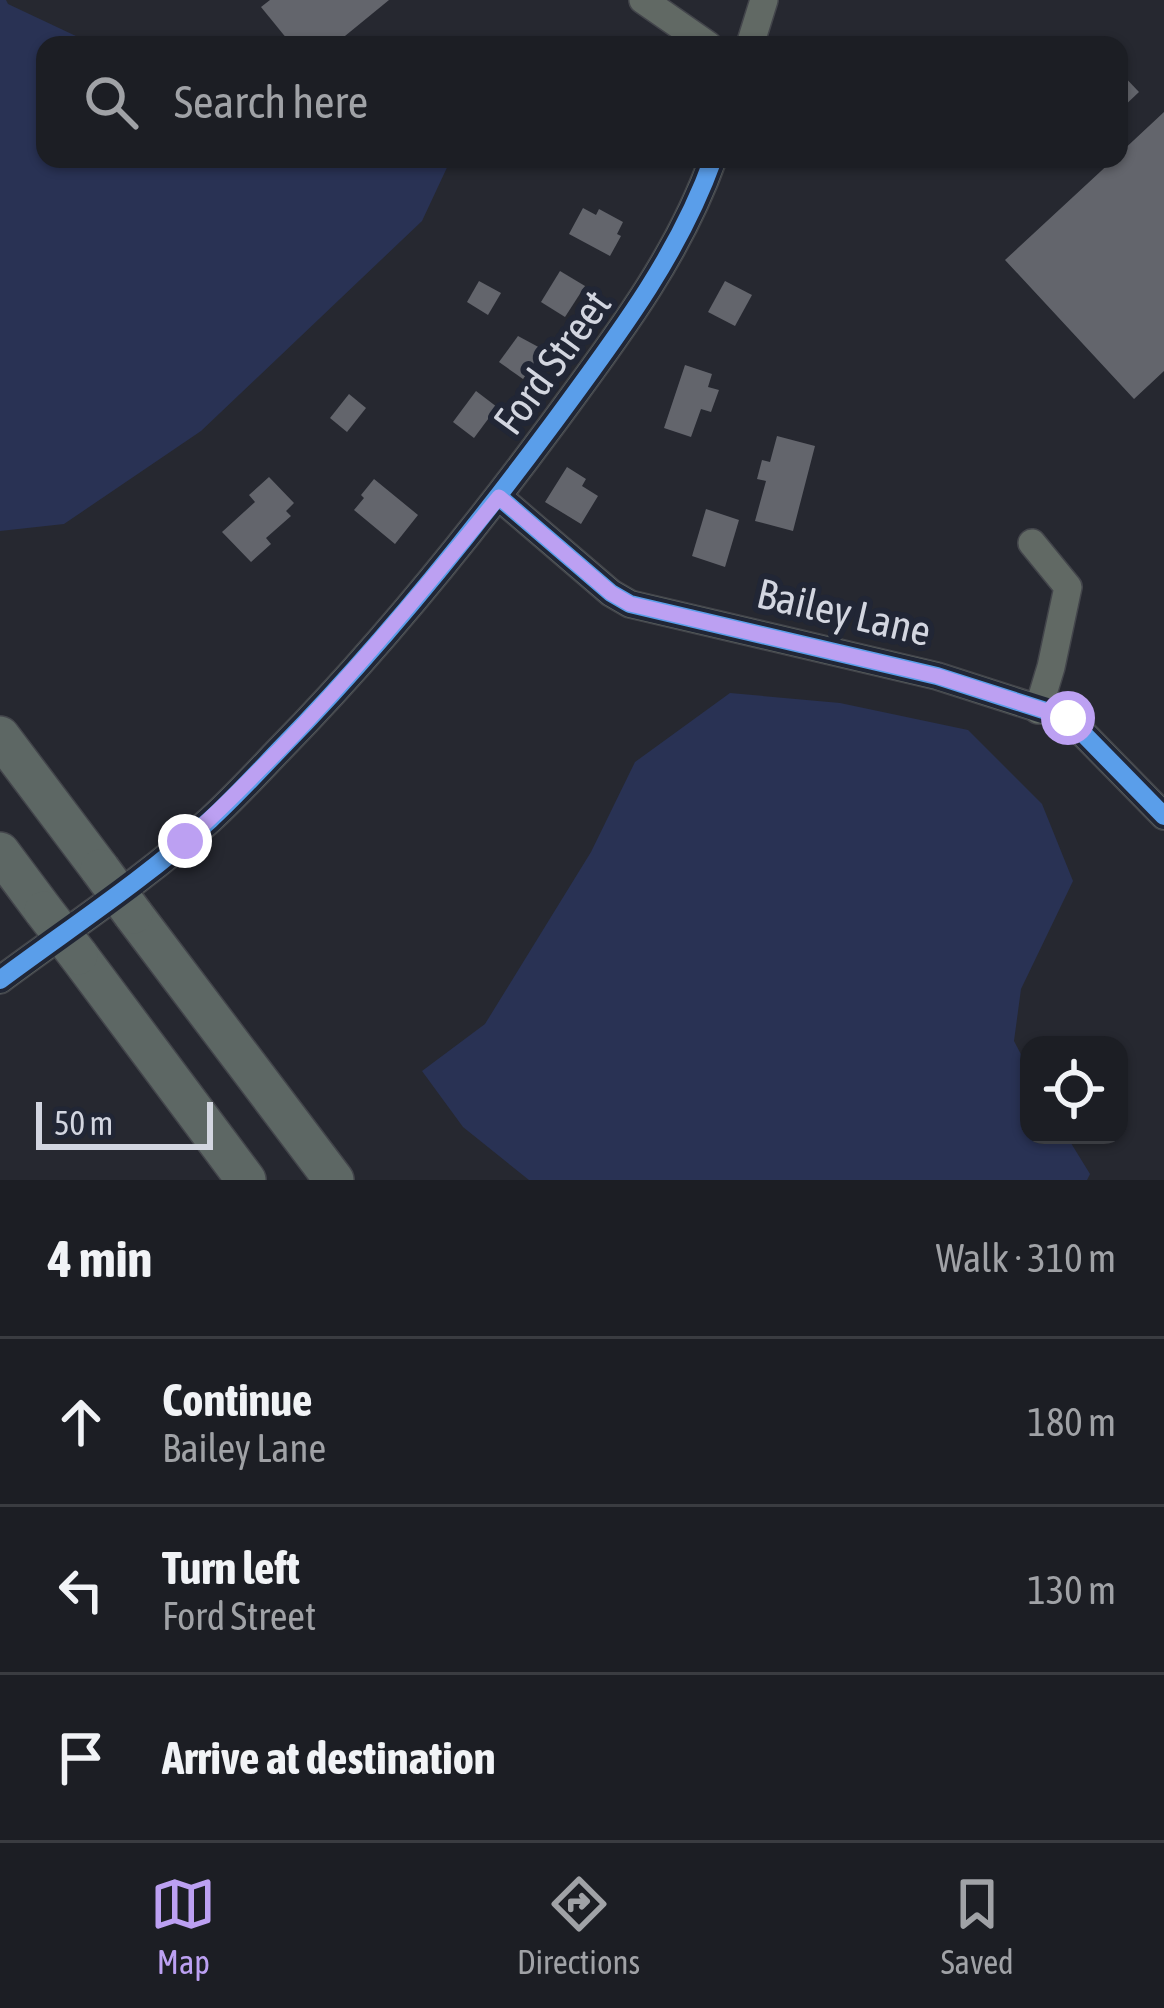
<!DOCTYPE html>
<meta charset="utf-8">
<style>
:root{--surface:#1c1e24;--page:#292b31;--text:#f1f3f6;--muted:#a0a2a6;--line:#3a3c41;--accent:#bca0f2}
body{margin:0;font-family:"Asap Condensed",sans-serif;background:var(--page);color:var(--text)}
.controls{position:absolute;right:36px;bottom:36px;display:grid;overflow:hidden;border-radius:24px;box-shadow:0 3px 9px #0004}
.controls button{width:108px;height:108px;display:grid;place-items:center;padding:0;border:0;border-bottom:3px solid var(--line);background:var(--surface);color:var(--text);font:60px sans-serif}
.scale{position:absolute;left:36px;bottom:30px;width:177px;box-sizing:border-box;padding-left:12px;border:6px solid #d3d6e0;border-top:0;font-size:33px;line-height:42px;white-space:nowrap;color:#d3d6e0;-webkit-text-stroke:9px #212635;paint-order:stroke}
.stop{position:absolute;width:36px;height:36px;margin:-27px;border:9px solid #bca0f2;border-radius:50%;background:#fff}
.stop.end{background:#bca0f2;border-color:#fff;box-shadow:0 3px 12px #0008}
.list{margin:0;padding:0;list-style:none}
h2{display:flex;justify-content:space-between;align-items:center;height:156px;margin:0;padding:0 48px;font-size:51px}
h2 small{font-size:39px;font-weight:400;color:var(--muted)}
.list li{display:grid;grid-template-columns:78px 1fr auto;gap:36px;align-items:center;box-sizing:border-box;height:168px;padding:0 48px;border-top:3px solid var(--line)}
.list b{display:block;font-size:45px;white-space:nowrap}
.list p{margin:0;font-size:39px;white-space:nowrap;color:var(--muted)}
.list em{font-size:39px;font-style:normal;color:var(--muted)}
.icon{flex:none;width:66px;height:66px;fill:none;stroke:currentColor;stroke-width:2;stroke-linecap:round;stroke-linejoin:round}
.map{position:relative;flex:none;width:1164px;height:1180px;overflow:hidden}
.search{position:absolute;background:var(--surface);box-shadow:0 3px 9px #0004;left:36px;right:36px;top:36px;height:132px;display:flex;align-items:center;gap:30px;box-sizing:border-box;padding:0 42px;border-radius:24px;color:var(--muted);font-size:45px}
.sheet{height:660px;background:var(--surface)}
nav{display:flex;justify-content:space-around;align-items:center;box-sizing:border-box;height:168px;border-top:3px solid var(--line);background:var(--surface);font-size:33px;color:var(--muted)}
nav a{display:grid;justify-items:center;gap:6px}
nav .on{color:var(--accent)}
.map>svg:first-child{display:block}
.green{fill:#293254}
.building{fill:#63656c}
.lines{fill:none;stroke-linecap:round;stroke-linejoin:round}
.minor-casing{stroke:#43454b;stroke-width:30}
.highway-casing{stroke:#43454b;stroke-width:42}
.minor{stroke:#616964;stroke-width:27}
.highway{stroke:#5d6764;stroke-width:39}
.highway-bridge-casing{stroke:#43454b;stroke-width:42;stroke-linecap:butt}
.highway-bridge{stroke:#5d6764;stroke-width:39}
.cycleway-casing{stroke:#212635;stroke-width:26}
.cycleway{stroke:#5a9eea;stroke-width:18}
.route{stroke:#bca0f2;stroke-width:15}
.labels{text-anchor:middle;stroke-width:12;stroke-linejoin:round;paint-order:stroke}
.street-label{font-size:42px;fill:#d3d6e0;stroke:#212635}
</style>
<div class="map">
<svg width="1164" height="1180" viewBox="0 0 1164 1180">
<rect width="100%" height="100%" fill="#262830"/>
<!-- green -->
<g class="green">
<polygon points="0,0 6,0 8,4 95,45 45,45 45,159 451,159 422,221 201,431 64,524 0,531"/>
<polygon points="730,693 840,703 968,730 1042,804 1073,881 1021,989 1014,1041 1029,1070 1029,1135 1066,1135 1090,1174 1087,1180 529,1180 463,1127 422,1071 485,1024 591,852 635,762"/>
</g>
<!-- building -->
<g class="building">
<polygon points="270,0 389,0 334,45 292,45 261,7"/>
<polygon points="1119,71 1139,92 1119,111"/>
<polygon points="1164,112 1164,371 1134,399 1005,260 1114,159 1119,159 1119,154"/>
<polygon points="583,208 596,215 599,209 623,222 617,234 621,236 610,256 569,234"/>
<polygon points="560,271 585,286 565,317 541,302"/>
<polygon points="479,281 501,293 488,315 467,302"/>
<polygon points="725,281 752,295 735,326 708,312"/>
<polygon points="518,336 544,350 523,379 499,362"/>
<polygon points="685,365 712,374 708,387 719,390 711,412 701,409 691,437 664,428"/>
<polygon points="476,391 497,407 474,438 453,422"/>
<polygon points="349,394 366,408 347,432 330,418"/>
<polygon points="777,436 815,446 793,531 755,521 766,481 757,479 762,460 770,462"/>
<polygon points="567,467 586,479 582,486 598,496 581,524 545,502"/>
<polygon points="269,477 294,503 286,511 291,516 266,538 271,544 251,562 222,532 255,502 249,495"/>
<polygon points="374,479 418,515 395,544 354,510 364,498 361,495"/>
<polygon points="706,509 739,520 725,567 692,556"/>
</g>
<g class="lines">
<!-- minor casing -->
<g class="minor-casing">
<g id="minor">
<polyline points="643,0 708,45"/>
<polyline points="750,45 764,0"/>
<polyline points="499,497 611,593 630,604 937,676 1068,718 1164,816"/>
<polyline points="1032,543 1068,587 1051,667 1038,710"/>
<path d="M0 980C70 928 145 879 210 820 234 798 257 773 280 749 380 647 469 537 554 422 615 339 678 257 713 159"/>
</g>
</g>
<!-- highway casing -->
<g class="highway-casing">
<g id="highway">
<polyline points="0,736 100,869"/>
<polyline points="0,852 44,911"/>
<polyline points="133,914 334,1180"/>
<polyline points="78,955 246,1180"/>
</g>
</g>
<!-- minor -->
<use href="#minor" class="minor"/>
<!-- highway -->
<use href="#highway" class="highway"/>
<!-- highway-bridge casing -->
<g class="highway-bridge-casing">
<g id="highway-bridge">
<polyline points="100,869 133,914"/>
<polyline points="44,911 78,955"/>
</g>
</g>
<!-- highway-bridge -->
<use href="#highway-bridge" class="highway-bridge"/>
<!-- cycleway casing -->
<g class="cycleway-casing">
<g id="cycleway">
<polyline points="499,497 611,593 630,604 937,676 1068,718 1164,816"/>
<path d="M0 980C70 928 145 879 210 820 234 798 257 773 280 749 380 647 469 537 554 422 615 339 678 257 713 159"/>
</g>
</g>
<!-- cycleway -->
<use href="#cycleway" class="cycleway"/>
</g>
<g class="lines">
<!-- route -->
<path class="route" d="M185 841C218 813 248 781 279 750 357 670 428 584 499 497L611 593 630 604 937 676 1068 718"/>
</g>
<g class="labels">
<!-- street labels -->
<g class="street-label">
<text transform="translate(552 362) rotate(-54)" y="15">Ford Street</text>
<text transform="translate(844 612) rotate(13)" y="15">Bailey Lane</text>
</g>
</g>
</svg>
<div class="controls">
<button><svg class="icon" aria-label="locate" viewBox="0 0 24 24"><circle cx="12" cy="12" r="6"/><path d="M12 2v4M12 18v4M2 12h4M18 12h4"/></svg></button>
</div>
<div class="scale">50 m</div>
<div class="stop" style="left:1068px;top:718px"></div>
<div class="stop end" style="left:185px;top:841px"></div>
<div class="search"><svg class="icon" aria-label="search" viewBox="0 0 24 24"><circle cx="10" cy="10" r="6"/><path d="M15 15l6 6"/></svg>Search here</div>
</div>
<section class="sheet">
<h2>4 min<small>Walk · 310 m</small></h2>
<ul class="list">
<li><svg class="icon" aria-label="ahead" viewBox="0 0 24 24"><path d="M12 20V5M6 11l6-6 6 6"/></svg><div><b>Continue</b><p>Bailey Lane</p></div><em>180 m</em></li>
<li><svg class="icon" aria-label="left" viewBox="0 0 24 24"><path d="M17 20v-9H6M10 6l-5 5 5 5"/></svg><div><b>Turn left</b><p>Ford Street</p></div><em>130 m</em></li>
<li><svg class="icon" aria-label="arrive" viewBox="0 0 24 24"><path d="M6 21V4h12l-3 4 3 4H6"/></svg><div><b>Arrive at destination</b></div></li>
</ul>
</section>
<nav>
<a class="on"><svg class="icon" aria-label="map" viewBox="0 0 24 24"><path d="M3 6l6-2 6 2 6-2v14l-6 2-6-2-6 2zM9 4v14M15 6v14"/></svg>Map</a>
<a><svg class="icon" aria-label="directions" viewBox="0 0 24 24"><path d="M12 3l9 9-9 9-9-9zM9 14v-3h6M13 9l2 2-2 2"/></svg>Directions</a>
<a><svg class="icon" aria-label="saved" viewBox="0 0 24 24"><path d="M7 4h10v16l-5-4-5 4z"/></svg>Saved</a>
</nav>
